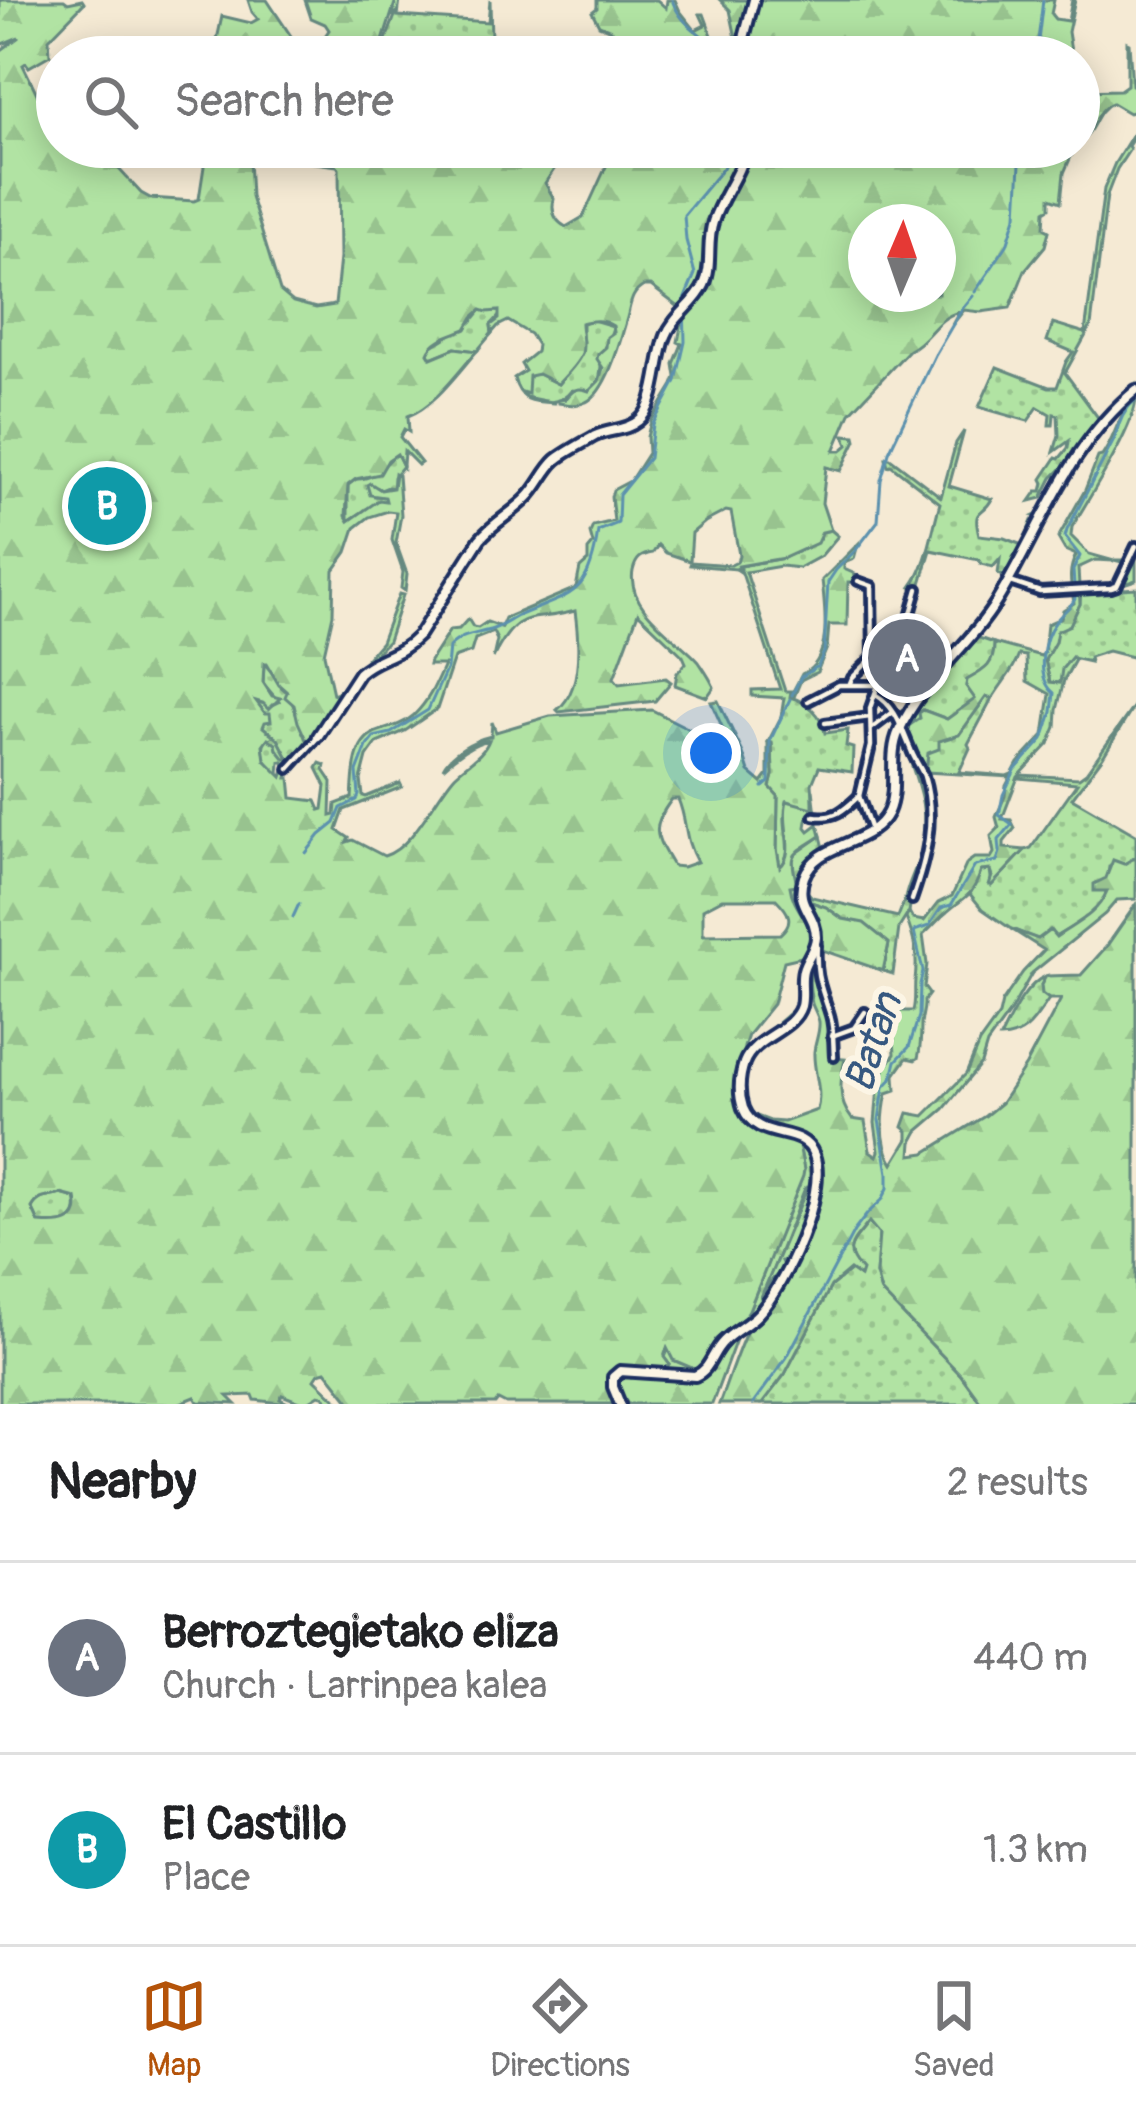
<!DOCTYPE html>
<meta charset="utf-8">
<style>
:root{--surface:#fff;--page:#f2f2f2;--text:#202124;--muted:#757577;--line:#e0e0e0;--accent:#b45309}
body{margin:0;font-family:Pangolin,sans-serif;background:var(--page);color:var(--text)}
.compass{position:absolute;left:848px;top:204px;width:108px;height:108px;border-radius:50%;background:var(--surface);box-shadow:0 6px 30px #0003;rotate:2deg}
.you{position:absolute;left:711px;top:753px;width:42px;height:42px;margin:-30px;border:9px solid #fff;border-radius:50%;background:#1a73e8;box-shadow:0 0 0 18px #1a73e833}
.badge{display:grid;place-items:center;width:78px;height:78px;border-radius:50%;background:var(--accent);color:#fff;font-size:39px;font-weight:700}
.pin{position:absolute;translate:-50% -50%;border:6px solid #fff;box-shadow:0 3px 12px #0006}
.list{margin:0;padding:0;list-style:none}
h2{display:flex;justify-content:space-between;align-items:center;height:156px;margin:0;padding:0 48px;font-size:51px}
h2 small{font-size:39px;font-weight:400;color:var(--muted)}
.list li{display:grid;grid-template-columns:78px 1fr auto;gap:36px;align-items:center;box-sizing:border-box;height:192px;padding:0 48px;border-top:3px solid var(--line)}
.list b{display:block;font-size:45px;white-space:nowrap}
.list p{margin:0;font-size:39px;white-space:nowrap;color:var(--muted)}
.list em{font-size:39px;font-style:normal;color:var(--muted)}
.icon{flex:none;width:66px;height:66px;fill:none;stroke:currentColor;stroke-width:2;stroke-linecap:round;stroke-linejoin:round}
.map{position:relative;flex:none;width:1136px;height:1404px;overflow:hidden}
.search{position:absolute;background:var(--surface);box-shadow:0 6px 30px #0003;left:36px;right:36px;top:36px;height:132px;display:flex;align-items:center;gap:30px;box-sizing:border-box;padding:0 42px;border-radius:66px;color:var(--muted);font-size:45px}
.sheet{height:540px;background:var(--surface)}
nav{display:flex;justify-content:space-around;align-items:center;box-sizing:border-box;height:168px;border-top:3px solid var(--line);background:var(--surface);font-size:33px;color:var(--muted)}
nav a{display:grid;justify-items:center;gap:6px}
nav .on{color:var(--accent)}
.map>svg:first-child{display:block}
.grass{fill:url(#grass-dots);stroke:#668980;stroke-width:3}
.forest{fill:url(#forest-firs);stroke:#668980;stroke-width:3;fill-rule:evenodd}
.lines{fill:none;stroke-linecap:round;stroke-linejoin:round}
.stream{stroke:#5b91ae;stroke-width:3}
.street-casing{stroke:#1b2f5e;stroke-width:14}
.secondary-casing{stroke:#1b2f5e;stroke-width:16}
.street{stroke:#fcf5e5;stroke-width:4.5}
.secondary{stroke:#fcf5e5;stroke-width:8}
.labels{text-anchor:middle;stroke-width:12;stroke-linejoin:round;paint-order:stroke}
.water-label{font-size:42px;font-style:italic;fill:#365880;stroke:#fcf5e5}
</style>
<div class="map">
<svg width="1136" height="1404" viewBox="0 0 1136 1404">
<defs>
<pattern id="grass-dots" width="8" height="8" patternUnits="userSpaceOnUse" patternTransform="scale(3)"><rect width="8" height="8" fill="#b1e3a3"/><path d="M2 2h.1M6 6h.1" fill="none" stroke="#98c38f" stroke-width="1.8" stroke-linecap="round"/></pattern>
<pattern id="forest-firs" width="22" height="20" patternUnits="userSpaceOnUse" patternTransform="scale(3)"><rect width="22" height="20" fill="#b1e3a3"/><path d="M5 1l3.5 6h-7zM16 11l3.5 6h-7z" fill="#98c38f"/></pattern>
</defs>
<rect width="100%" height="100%" fill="#f5ead4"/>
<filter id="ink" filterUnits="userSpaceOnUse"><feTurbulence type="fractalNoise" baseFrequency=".00833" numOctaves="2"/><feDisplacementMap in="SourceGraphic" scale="24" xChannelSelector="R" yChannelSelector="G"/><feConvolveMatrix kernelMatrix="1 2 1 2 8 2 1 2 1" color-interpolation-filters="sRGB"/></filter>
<g filter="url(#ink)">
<!-- grass -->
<g class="grass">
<polygon points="396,0 400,0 398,16 488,22 490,0 491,42 383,57 384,45 396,13 393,15"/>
<polygon points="1136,129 1136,134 1128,146 1130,149 1117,169 1107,195 1091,326 1065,373 1099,419 1136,384 1136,386 1100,422 1097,421 1098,426 1073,456 1039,517 1034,516 1038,514 1061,469 1052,478 1042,498 1030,501 1037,491 1042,491 1044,483 1042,479 1056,458 1059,459 1068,448 1069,441 1054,452 1059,435 1058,415 1054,414 1053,425 1049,425 1050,414 1038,407 1028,421 979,407 997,367 1049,387 1057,387 1066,362 1073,352 1047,341 1053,323 1085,333 1104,189 1115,163"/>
<polygon points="481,310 499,311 501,314 491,325 492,333 477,351 455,348 431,358 428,353 429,348 471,322"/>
<path d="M593 320 613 326C612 337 604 344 602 354 599 373 605 376 589 392L572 390C560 406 544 403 525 397L522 392 530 375 538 374 558 384 582 353V323Z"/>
<path d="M1136 392 1075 463 1017 576 1019 582C1036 590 1051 591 1070 588L1073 595 1040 594 1015 586 1009 587 1003 600 973 636 994 643C995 665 985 670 967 680L966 686 976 699 947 719 923 710 919 713 920 718 904 729C920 678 979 632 1007 585L1013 584 1011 579C1047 510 1078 446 1136 392Z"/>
<path d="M964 431 949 486 992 499C982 518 972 506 979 535L1004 538 1022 545 1031 523 1032 528 1006 577 998 574 1000 559 993 567 981 564 979 560 931 550 919 590 911 587C928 565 932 530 940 503L891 465 888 466 886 458H890L941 497 956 443Z"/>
<path d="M397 453 403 466 394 477V488L388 487 381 490 378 488 375 496 386 497V502L374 505 348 521V485L356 479C375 480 384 464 397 453Z"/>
<path d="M831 530 838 536 821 556 799 568 781 566 746 572 785 691H791L790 697C807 702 822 714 825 733L848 730 846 746 853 748 852 772 819 767 812 784 814 808 809 809 788 801C778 824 797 851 780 867L777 849 778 796 770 787 773 775 772 744 768 742 781 717 784 698 752 696V690L780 689 742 573 736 569 737 566 741 569V566L784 558 820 538 822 532Z"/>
<path d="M1136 540 1116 588 1136 549V580L1123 584V589L1136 588V658L1108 651 1089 657 1090 662 1072 658 1060 683H1050L1045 660 1057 631 1071 619 1080 604 1081 590C1108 587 1114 590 1126 563L1114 560H1125Z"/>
<path d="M264 663 288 692 309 746 290 766 285 767 284 762H280L279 775C267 766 259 753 266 738L276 744 277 749 286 759 288 758 278 739 263 727 265 713 255 701 271 706 279 702 263 683Z"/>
<polygon points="987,696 992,699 968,744 970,748 959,772 1007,776 1014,773 1011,777 926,772 927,753 939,741 962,730"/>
<polygon points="1136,703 1103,757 1072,798 1136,835 1136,857 1124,864 1109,867 1105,898 1092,915 1055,937 1039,940 1011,929 982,909 970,894 981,871 990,870 992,885 1025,850 1031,848 1077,783 1018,778 1020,775 1079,778 1086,773"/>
<path d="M902 730 904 736H900C894 760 901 788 893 811 882 842 837 843 816 862 808 869 807 879 804 888L812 897 898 917 905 899H911L909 912 899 928 893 974 883 971 889 944 864 924 843 919 826 907 811 902 807 907C800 890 803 875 815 862 836 848 864 842 882 823 905 799 887 758 902 730Z"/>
<path d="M821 836 825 852 801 880 814 935 797 1011 744 1060V1052L795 1008C799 990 793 972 806 956L803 912 792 898 790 886 796 885 790 866 794 855Z"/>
<path d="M1046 976 1041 985 1042 993 1049 999C1035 1019 1027 1037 1000 1038 1010 1018 1025 984 1046 976Z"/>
<path d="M786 1137C823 1146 819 1176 809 1206V1189L805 1188 762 1297 784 1267 780 1261 789 1258 797 1233 803 1225 789 1264 761 1308 719 1342 705 1369 698 1374 630 1369 616 1372 615 1369C631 1363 649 1366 666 1368L669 1364 664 1357 668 1348 674 1360 700 1371 715 1339 741 1321 749 1310 804 1170 799 1145Z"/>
<path d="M61 1194 75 1198C82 1224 60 1225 39 1223L32 1208C39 1195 48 1198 61 1194Z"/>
<path d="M869 1222 879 1234 876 1274 881 1292 961 1375 982 1404H762L785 1374 831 1286 851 1270 859 1276 861 1271C840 1247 855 1242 869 1222Z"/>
</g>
<!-- forest -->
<g class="forest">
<path d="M0 0H64L68 3 82 0 84 3 49 39 50 55 29 67 26 63 23 65 43 106 57 103V147H92L118 168 141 193 150 198 194 201 199 199 207 147H253L264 156 253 154 249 159 251 197 280 291 293 302 316 308 335 305 340 258 339 169 337 166 292 160 289 147H484L488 154 499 163 510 156 516 147H560L559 162 545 183 554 199C551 211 555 221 566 227L583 217 615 147H1075L1064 173 1061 202 1050 198V208L1045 211 1044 228 1049 231 1045 246 1025 270 1010 308 981 312 964 310 952 325 959 312C935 318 930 340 909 350L850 413 834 451H841L848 445 844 435 855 436 856 440 841 471 826 467 822 503 831 530 822 532 817 543 784 558 738 566 736 569 690 565 691 562 731 565 737 562 739 555 731 512 726 511 705 522 692 533 690 561 666 553 658 545 653 553C641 555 636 558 633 571 626 609 678 638 699 662 705 671 710 678 714 687L707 697 675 685 677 673 686 663 683 656 638 613 614 678 619 684 666 678 671 682 655 701 559 712 557 710C583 690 579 640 575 611 529 624 520 605 493 658L497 640 493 632 475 639 471 652 454 658 437 709 405 731 377 743 367 757 361 780 363 796 366 797 400 783 402 787 344 810 337 830 349 838 347 842 353 840 384 856C413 848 435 797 455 775 467 763 483 756 489 740 473 743 455 756 443 768 450 753 474 740 491 736L492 722 496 732 550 716 652 710 703 736 695 756 735 764 737 760 711 702 718 701 743 753 749 772 762 783 768 775V742L772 743 773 775 770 787 778 796 777 849 780 867C797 852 780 823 787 801L813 808V790L816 814 808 815 806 827 809 831 818 824 821 836C792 856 789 850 797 885L790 886C794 916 820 921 806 956L784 961 773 1004 748 1035 744 1047 741 1070 743 1111 770 1121 784 1122 817 1110C823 1090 813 1072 814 1052 815 1042 820 1032 819 1022 819 1018 813 1007 812 1004 809 988 808 969 812 954L815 982 830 1018 827 1033 831 1044V1058L845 1059C840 1080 837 1101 852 1119L865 1121 870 1151 877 1156 879 1151 875 1123 878 1087 883 1078 884 1069 895 1054 893 1025 895 1011H913C916 1000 914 990 915 980 918 957 915 940 906 918L909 912 913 919 924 921 938 903 952 896 967 863 974 858H991L994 853 991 836 999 828 996 817 1005 796 1006 786 1018 763 1044 735 1050 694 1027 681 1026 656 1019 655C1013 672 1002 682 992 699L986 697 959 735 939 741V749L928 753 926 772 923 771 928 776 929 791H925C931 830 922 862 911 899H905C908 882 917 868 921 852 931 806 915 779 902 736L904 729 920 718 919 713 923 710 947 719 975 699 966 686 967 680C985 670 995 665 994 643L1041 656 1044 653 1047 624 1061 618 1063 610 1074 603C1071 584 1067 573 1076 555L1065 550 1058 538 1085 490 1098 457 1102 456C1117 435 1116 416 1136 398 1136 425 1088 500 1072 527L1071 536 1089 554 1114 561 1095 560 1078 568 1080 604 1070 625 1057 631 1055 642 1045 660 1050 682 1060 683 1062 669 1072 657 1075 660 1064 680 1057 710 1056 727 1049 744 1018 777 1002 819 1011 820 1015 828 1004 842V848L1025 850 992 885H989L992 876 990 870 981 871C972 898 966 895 947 912 938 919 932 928 923 935L927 964 924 987 929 994 924 1001C925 1011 921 1017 921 1025 921 1037 921 1047 918 1058L915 1060 907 1058 895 1075 896 1090 887 1093C882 1116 880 1144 893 1164L908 1139V1131L903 1127 908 1113 924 1116 966 1074 979 1043 999 1015 1002 1002 1023 972 1044 950 1011 929 1038 939 1050 930 1056 937C1076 923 1097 915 1107 891H1094V884L1106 878 1113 860 1124 864 1136 857V899L1117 900 1105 914 1032 973 1010 1012 987 1044 981 1064 944 1109 918 1131 912 1142 911 1155 925 1153 985 1116 1001 1103 1026 1065 1061 999H1049L1042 994 1041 985 1046 976 1081 975 1106 947 1136 904V1404H982L961 1375 881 1292 876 1274 879 1234 869 1222C854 1242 840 1248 862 1271L860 1277 850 1270 831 1286 785 1374 762 1404H719C729 1378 737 1351 749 1326 760 1304 779 1287 791 1265 804 1241 848 1121 787 1138L799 1145 804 1170 803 1176 749 1310 744 1318 716 1339 699 1371 673 1360 667 1348 664 1357 669 1364 665 1369 625 1366 616 1369 615 1381 623 1373 693 1378 721 1353 725 1341 738 1334 712 1404H506L498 1400 495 1404H352L326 1371 319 1373 315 1379 341 1404H329L324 1396 319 1395 305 1404 282 1395 280 1399 290 1404 255 1400 253 1395 228 1396 236 1404 198 1402 195 1397 178 1404H0V51L19 37 0 45ZM866 222H938V294H866ZM644 286H651L684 311 678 342 682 344 674 364 676 377 673 385 651 421 647 437 648 453 630 481 613 490 611 497 614 521 593 526 590 533 593 544 588 550V561L580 568 576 588 505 618 501 627 487 622 478 628 473 627 468 619 459 629 450 630 430 661 429 665H444C436 683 429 701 414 715 404 724 392 727 379 731 352 739 354 775 352 798L336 804 335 815 331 816 332 782 324 770 325 765 320 763 317 768 326 786 323 809 320 810 316 801 292 798 290 778H287L290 766 285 767 282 777 265 760 263 745 268 738 276 744 277 749 284 758H288L278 739 263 727 265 722 271 721 270 713H265L256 701 263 703 269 709 280 698 272 696 263 682 264 663H266L279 685 287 692 285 697 294 705 298 722 309 746 358 672 388 641 403 595 399 594 381 642 338 692 333 694 324 654 333 614 334 570 347 552 355 528 369 517 388 511 396 512 392 540 403 572 401 588 405 591 407 574 396 543 401 515 398 475 395 473 393 488 381 490 370 483 367 485 370 495 385 497 386 501 379 500 349 521 346 516 348 485 356 479 380 474 388 460 397 454 403 466 404 451 418 465 421 463 400 437 404 429 409 432 408 416C434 407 458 372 477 351L455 348 431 358 428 353C434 338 452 335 466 329L473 317 481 310 487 312 499 311V319L491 325 492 333 498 326 508 321 530 334 537 345 536 352 521 364 525 371 514 378C520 402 532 402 555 403L525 397 522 392 528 394 529 376 538 374 558 384C565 376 578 364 582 353 585 344 581 332 581 323 593 320 602 319 613 326L614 332 607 337 606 347 598 354 597 359 603 368 599 381 589 391C578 387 573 389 566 399L558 400V403C567 404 577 407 586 402 607 393 621 339 627 318 631 303 631 293 644 286ZM672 799H678C688 823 683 837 697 862L683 867 673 866C655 836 650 828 672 799ZM722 899H776C789 912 795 921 780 934L703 935V909ZM61 1194 76 1198C82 1224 60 1225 39 1223L32 1208C39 1195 48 1198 61 1194Z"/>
<polygon points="248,0 267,0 299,48 306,52 316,49 329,30 325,24 311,18 305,0 396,0 382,44 385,45 383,57 220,57 217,40 222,16 251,23 258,19 252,12"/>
<polygon points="597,0 657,0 666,8 667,0 675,0 680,11 695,30 705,25 700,14 704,14 720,57 610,57 608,51 611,30 599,25 592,12 597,8"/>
<polygon points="720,0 1054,0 1051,14 1055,19 1068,21 1072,0 1075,0 1068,32 1072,57 740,57 730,10"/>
<path d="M1127 42 1129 43 1132 85 1136 87V111L1129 113 1112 103C1094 111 1096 133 1079 140V91L1120 90 1127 85Z"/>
<path d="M858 544 854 559 844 563V569L869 580 857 578 856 582H848L847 625H829L827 648 817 672 801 680 794 697 791 695 802 674C833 661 825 608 822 580Z"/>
<polygon points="811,902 826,907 843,919 864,923 889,943 883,971 819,949 822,931 807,907"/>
<polygon points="808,1186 809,1206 789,1258 781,1261 784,1267 771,1281 764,1297 761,1297"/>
</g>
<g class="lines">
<!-- stream -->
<g class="stream">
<path d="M672 0C684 32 706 30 719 57"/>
<polyline points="1036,57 1043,0"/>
<polyline points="1017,215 1021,147"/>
<polyline points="975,292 1007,245 1016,217"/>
<polyline points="792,695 801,677 818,666 824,652 828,582 836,570 855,551 878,521 881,480 889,452 935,355 962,309 973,296"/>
<polyline points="763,787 769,782 770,741 790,699"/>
<path d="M306 853 320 835 335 823 341 808 357 800 359 795 357 772 367 746 374 737 391 733 428 710 447 668 449 647C463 633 475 635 493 629 502 626 510 620 518 616 571 593 589 598 598 531L618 523 619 495 649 458 653 424 676 381 685 342 684 300 695 274 686 240 684 215 723 168 732 147"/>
<polyline points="293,917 299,904"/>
<path d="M753 1404 787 1357 854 1231 868 1213 882 1200 888 1188V1173L879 1120 884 1087 892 1078 896 1061 909 1047 919 1016 920 984 923 971 914 931 929 926 941 908 951 905 975 866 997 861 1000 852 999 840 1012 824 999 815 1003 795 1015 770 1043 739 1052 712 1054 693C1035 677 1042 639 1056 621 1062 613 1070 608 1075 599L1073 570 1080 556 1065 537 1067 530 1115 438C1118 424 1125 409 1136 399"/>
</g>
<!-- street casing -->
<g class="street-casing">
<g id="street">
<polyline points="1007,581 1040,592 1111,588 1117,586 1136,546"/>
<polyline points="901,670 900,652 918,589"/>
<polyline points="850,683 852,678 873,657 872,586 858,581"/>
<path d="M876 695C896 706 902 730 911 750 914 759 921 768 924 776 937 819 926 860 912 900"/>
<polyline points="808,701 839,685 878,685"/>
<polyline points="825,723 870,717"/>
<polyline points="871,729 892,713"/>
<polyline points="289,769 317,738"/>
<path d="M814 816C835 819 844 810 859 796"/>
<polyline points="871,830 859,796 871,746 870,708 878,685 896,685 902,670 910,670 929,681"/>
<path d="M817 945C815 977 821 986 830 1015 834 1028 833 1043 834 1057"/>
<polyline points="832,1036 854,1028 865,1012"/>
</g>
</g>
<!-- secondary casing -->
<g class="secondary-casing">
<g id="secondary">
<polyline points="744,57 744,38 754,0"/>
<path d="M318 736 359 673C378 656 397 658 419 635L480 539C494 522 513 513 528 497 539 486 545 470 556 460 564 453 585 442 595 436 609 429 626 431 638 421 658 406 656 361 666 336 674 315 695 305 704 285 713 266 706 242 713 222 721 196 740 175 746 147"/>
<path d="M620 1404 613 1387V1377L620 1371 695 1376C711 1369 711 1354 723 1342 733 1331 748 1325 758 1314 785 1286 828 1193 814 1155 802 1123 758 1144 743 1108 738 1093 739 1078 744 1063 754 1036 793 1032 801 1006 804 994 800 982 803 970 806 958 816 949 816 937 816 912 794 905 804 877 817 841 871 847 888 812 899 787 887 757 899 731 922 680 968 648 997 601 1042 527 1067 447 1136 390"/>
</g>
</g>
<!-- street -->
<use href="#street" class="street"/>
<!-- secondary -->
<use href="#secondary" class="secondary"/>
</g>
</g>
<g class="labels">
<!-- water labels -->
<g class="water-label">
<text transform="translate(872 1042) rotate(-72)" y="15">Batan</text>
</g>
</g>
</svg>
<svg class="compass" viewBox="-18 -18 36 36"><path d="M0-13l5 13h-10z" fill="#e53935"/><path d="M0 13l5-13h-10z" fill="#757577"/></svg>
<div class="you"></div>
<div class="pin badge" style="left:907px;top:658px;background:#6b7280">A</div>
<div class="pin badge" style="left:107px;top:506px;background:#0f9aa8">B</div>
<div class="search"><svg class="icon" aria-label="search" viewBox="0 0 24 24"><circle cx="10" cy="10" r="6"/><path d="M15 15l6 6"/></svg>Search here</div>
</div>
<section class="sheet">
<h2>Nearby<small>2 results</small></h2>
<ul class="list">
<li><span class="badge" style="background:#6b7280">A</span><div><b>Berroztegietako eliza</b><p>Church · Larrinpea kalea</p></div><em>440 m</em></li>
<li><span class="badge" style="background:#0f9aa8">B</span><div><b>El Castillo</b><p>Place</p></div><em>1.3 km</em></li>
</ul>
</section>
<nav>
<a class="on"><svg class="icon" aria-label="map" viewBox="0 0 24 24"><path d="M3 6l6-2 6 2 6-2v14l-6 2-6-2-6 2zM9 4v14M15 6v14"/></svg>Map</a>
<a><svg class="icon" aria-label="directions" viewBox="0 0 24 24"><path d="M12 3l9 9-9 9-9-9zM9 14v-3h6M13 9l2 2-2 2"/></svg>Directions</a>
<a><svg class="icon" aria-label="saved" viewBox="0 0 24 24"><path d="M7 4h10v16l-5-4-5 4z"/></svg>Saved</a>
</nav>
